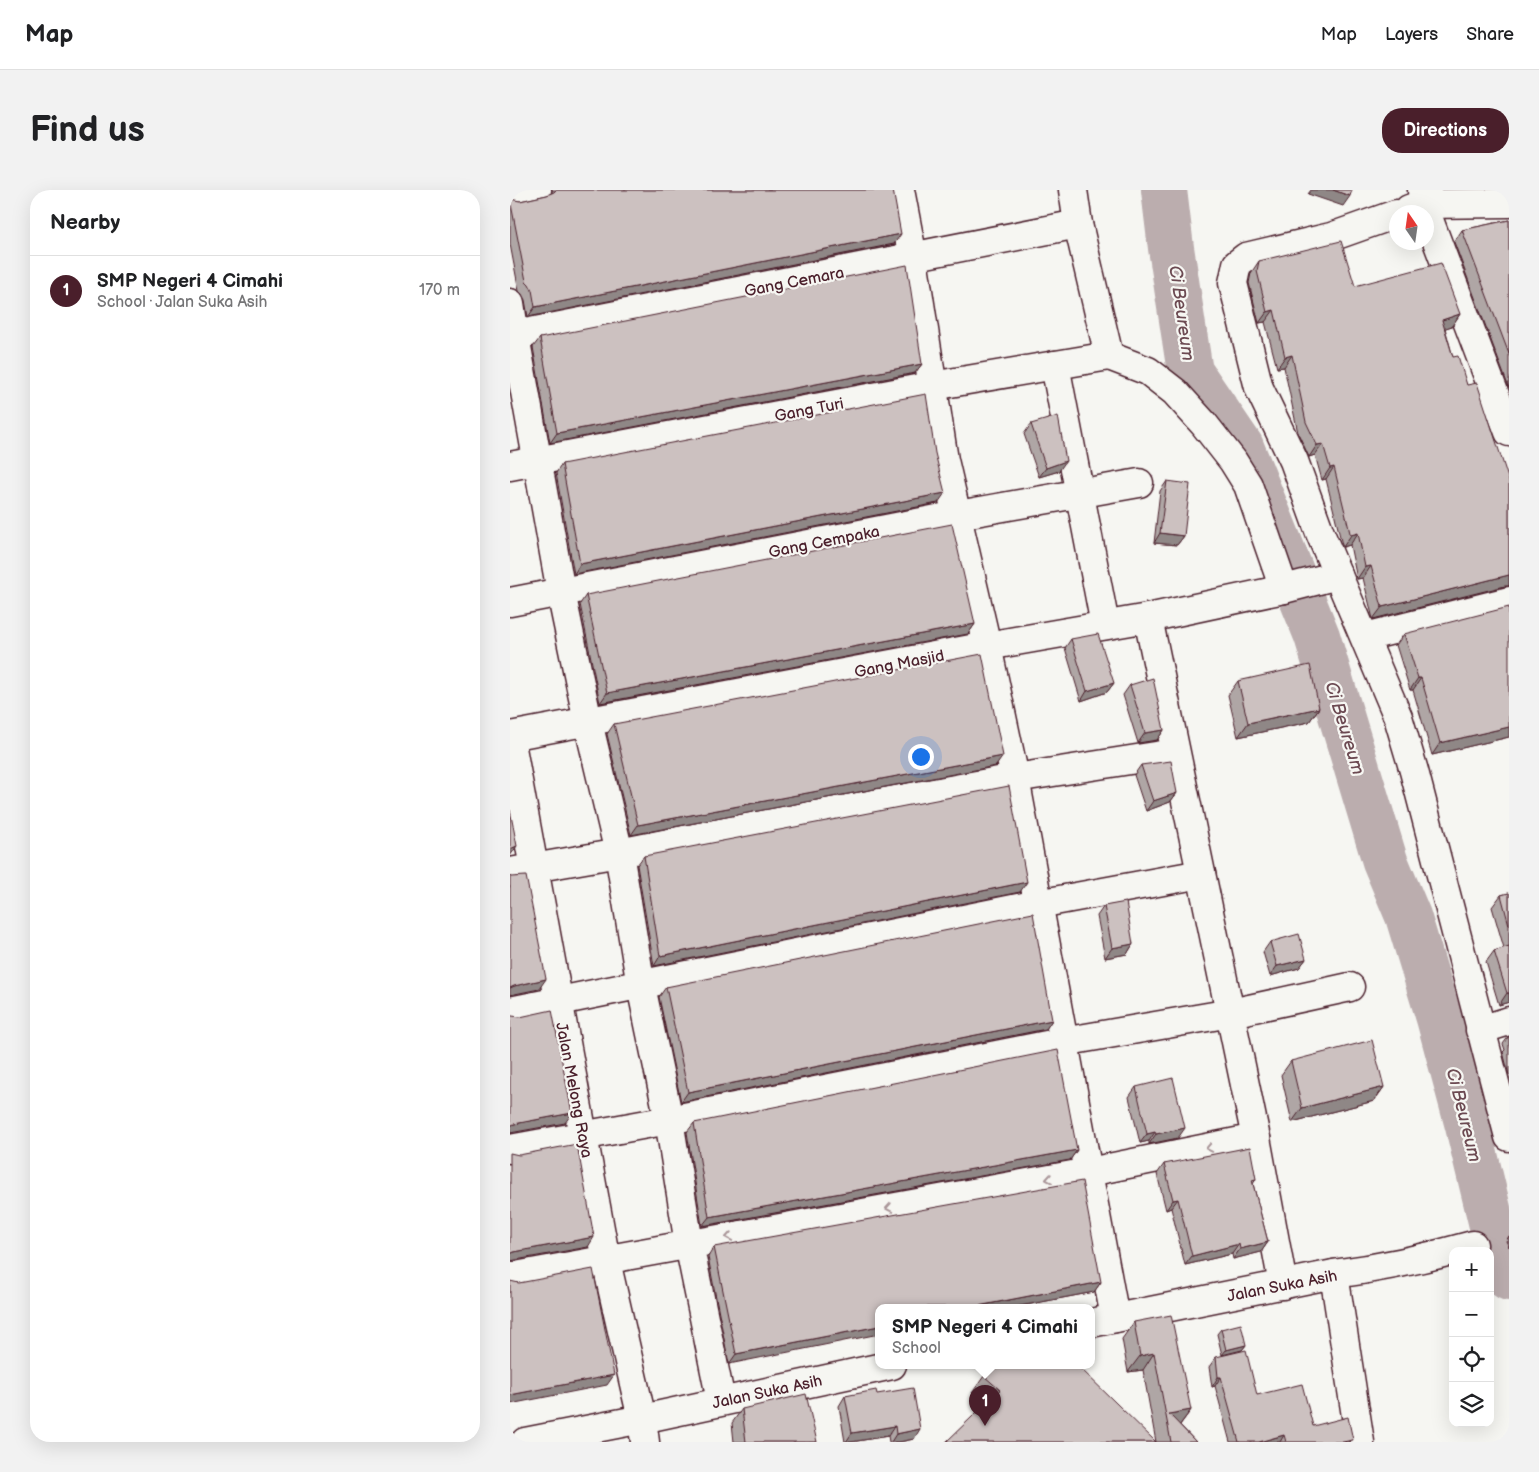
<!DOCTYPE html>
<meta charset="utf-8">
<style>
:root{--surface:#fff;--page:#f2f2f2;--text:#202124;--muted:#757577;--line:#e0e0e0;--accent:#4a1f2b}
body{margin:0;font-family:"Balsamiq Sans",sans-serif;background:var(--page);color:var(--text)}
.controls{position:absolute;right:15px;bottom:15px;display:grid;overflow:hidden;border-radius:10px;box-shadow:0 5px 20px #0002}
.controls button{width:45px;height:45px;display:grid;place-items:center;padding:0;border:0;border-bottom:1px solid var(--line);background:var(--surface);color:var(--text);font:25px sans-serif}
.compass{position:absolute;left:879px;top:15px;width:45px;height:45px;border-radius:50%;background:var(--surface);box-shadow:0 5px 20px #0002;rotate:347deg}
.you{position:absolute;left:410px;top:566px;width:18px;height:18px;margin:-12px;border:4px solid #fff;border-radius:50%;background:#1a73e8;box-shadow:0 0 0 8px #1a73e833}
.badge{display:grid;place-items:center;width:32px;height:32px;border-radius:50%;background:var(--accent);color:#fff;font-size:16px;font-weight:700}
.pin{position:absolute;translate:-50% -41px;filter:drop-shadow(0 1px 2px #0008)}
.pin::after{content:'';position:absolute;top:26px;width:18px;height:15px;background:inherit;clip-path:polygon(0 0,100% 0,50% 100%)}
.popup{position:absolute;left:365px;top:1114px;width:220px;height:65px;box-sizing:border-box;display:grid;place-content:center;border-radius:10px;background:var(--surface);filter:drop-shadow(0 1px 4px #0005);font-size:16px;white-space:nowrap;color:var(--muted)}
.popup b{font-size:19px;color:var(--text)}
.popup::after{content:'';position:absolute;left:50%;top:100%;margin-left:-10px;border:10px solid transparent;border-top-color:var(--surface)}
.list{margin:0;padding:0;list-style:none}
h2{display:flex;justify-content:space-between;align-items:center;height:65px;margin:0;padding:0 20px;font-size:21px}
h2 small{font-size:16px;font-weight:400;color:var(--muted)}
.list li{display:grid;grid-template-columns:32px 1fr auto;gap:15px;align-items:center;box-sizing:border-box;height:70px;padding:0 20px;border-top:1px solid var(--line)}
.list b{display:block;font-size:19px;white-space:nowrap}
.list p{margin:0;font-size:16px;white-space:nowrap;color:var(--muted)}
.list em{font-size:16px;font-style:normal;color:var(--muted)}
.icon{flex:none;width:28px;height:28px;fill:none;stroke:currentColor;stroke-width:2;stroke-linecap:round;stroke-linejoin:round}
.map{position:relative;flex:none;width:999px;height:1252px;overflow:hidden;border-radius:20px}
header{display:flex;align-items:center;gap:30px;box-sizing:border-box;height:70px;padding:0 25px;background:var(--surface);border-bottom:1px solid var(--line)}
header strong{font-size:24px}
nav{display:flex;gap:28px;margin-inline-start:auto;font-size:18px}
.intro{display:flex;align-items:center;justify-content:space-between;box-sizing:border-box;height:120px;padding:0 30px}
h1{margin:0;font-size:35px}
.button{padding:12px 22px;border-radius:20px;background:var(--accent);color:#fff;font-size:18px;font-weight:700}
main{display:flex;gap:30px;padding:0 30px}
aside{flex:1;background:var(--surface);border-radius:20px;box-shadow:0 5px 20px #0002}
.map>svg:first-child{display:block}
.lines{fill:none;stroke-linecap:round;stroke-linejoin:round}
.river{stroke:#bbadae;stroke-width:46}
.minor-casing{stroke:#4a1f2b;stroke-width:31}
.major-casing{stroke:#4a1f2b;stroke-width:31}
.minor{stroke:#f6f6f2;stroke-width:28}
.major{stroke:#f6f6f2;stroke-width:28}
.wall{fill:#afa6a5;stroke:#4a1f2b}
.shaded-wall{fill:#8f8786;stroke:#4a1f2b}
.building{fill:#ccc1c0;stroke:#4a1f2b}
.oneway{stroke:#a99598}
.labels{text-anchor:middle;stroke-width:4.5;stroke-linejoin:round;paint-order:stroke}
.street-label{font-size:16px;fill:#4a1f2b;stroke:#f6f6f2}
.water-label{font-size:18px;font-style:italic;fill:#6c4a52;stroke:#f6f6f2}
</style>
<header>
<strong>Map</strong>
<nav><a>Map</a><a>Layers</a><a>Share</a></nav>
</header>
<div class="intro"><h1>Find us</h1><a class="button">Directions</a></div>
<main>
<aside>
<h2>Nearby<small></small></h2>
<ul class="list">
<li><span class="badge">1</span><div><b>SMP Negeri 4 Cimahi</b><p>School · Jalan Suka Asih</p></div><em>170 m</em></li>
</ul>
</aside>
<div class="map">
<svg width="999" height="1252" viewBox="0 0 999 1252">
<rect width="100%" height="100%" fill="#f6f6f2"/>
<filter id="ink" filterUnits="userSpaceOnUse"><feTurbulence type="fractalNoise" baseFrequency=".02" numOctaves="2"/><feDisplacementMap in="SourceGraphic" scale="10" xChannelSelector="R" yChannelSelector="G"/><feConvolveMatrix kernelMatrix="1 2 1 2 8 2 1 2 1" color-interpolation-filters="sRGB"/></filter>
<g filter="url(#ink)">
<g class="lines">
<!-- river -->
<polyline class="river" points="654,0 661,58 680,182 731,257 807,446 875,671 898,726 929,828 958,936 991,1073 999,1088"/>
<!-- minor casing -->
<g class="minor-casing">
<g id="minor">
<polyline points="390,0 403,68 434,270 477,456 505,588 605,1128"/>
<polyline points="563,0 568,34 599,166"/>
<polyline points="912,0 913,14 999,242"/>
<polyline points="0,5 27,0"/>
<polyline points="899,19 913,14 999,13"/>
<polyline points="886,24 821,47 736,67 727,74 723,93 749,198 784,271 810,343 888,527 904,581 999,947"/>
<polyline points="0,113 5,146 51,402 78,532 109,663 131,796 159,930 179,1054 211,1211"/>
<polyline points="0,146 568,34"/>
<polyline points="599,166 638,181 665,202 694,234 723,271 738,295 774,399"/>
<polyline points="545,175 595,435"/>
<polyline points="0,276 422,196 599,166"/>
<polyline points="0,412 448,325 629,293"/>
<polyline points="638,428 746,948 773,1095"/>
<polyline points="855,447 999,411"/>
<polyline points="0,546 477,456 638,428 774,399 828,385"/>
<polyline points="0,682 109,663 239,637 505,588 665,563"/>
<polyline points="0,821 528,714 691,684"/>
<polyline points="970,840 999,831"/>
<polyline points="0,959 159,930 552,852 721,823 840,797"/>
<polyline points="824,1084 850,1252"/>
<polyline points="0,1087 579,982 746,948"/>
<path d="M581 1133 824 1084C871 1078 917 1068 963 1055"/>
<polyline points="15,1252 132,1229 382,1175"/>
</g>
</g>
<!-- major casing -->
<g class="major-casing">
<polyline id="major" points="0,547 96,1071 132,1229 135,1252"/>
</g>
<!-- minor -->
<use href="#minor" class="minor"/>
<!-- major -->
<use href="#major" class="major"/>
</g>
<!-- wall -->
<g class="wall">
<polygon points="42,0 383,0 384,54 18,127 15,110 12,104 9,101 0,54 0,10 10,11 37,5 42,3"/>
<polygon points="999,30 999,198 944,52 952,40"/>
<polygon points="749,71 950,124 942,136 935,138 943,167 957,195 999,291 999,396 995,396 863,429 853,388 847,389 840,355 833,357 832,355 816,289 812,290 805,265 799,267 788,243 774,177 767,178 755,132 749,133 739,93 741,83"/>
<polygon points="30,148 412,174 405,183 40,253 23,157"/>
<polygon points="521,234 549,281 529,287 514,244"/>
<polygon points="52,274 428,313 64,384 46,283"/>
<polygon points="657,291 674,346 667,355 644,353 650,301"/>
<polygon points="76,405 465,434 458,444 90,513 70,414"/>
<polygon points="894,444 999,547 922,565 903,500 900,500 886,455"/>
<polygon points="561,449 604,493 597,502 571,511 555,458"/>
<polygon points="728,491 809,518 799,532 728,547 718,505"/>
<polygon points="620,495 654,540 647,550 628,553 613,505"/>
<polygon points="104,534 486,576 121,645 97,544"/>
<polygon points="631,575 667,603 660,612 636,621 624,585"/>
<polygon points="134,666 510,702 144,776 127,675"/>
<polygon points="999,703 999,812 989,815 976,772 984,761 994,758 982,717 991,705"/>
<polygon points="594,716 623,754 617,764 595,768 587,726"/>
<polygon points="760,752 796,769 789,778 760,786 753,762"/>
<polygon points="156,797 542,830 536,839 171,912 149,807"/>
<polygon points="999,846 999,885 993,862 995,860 993,854"/>
<polygon points="781,871 874,897 864,911 782,932 771,885"/>
<polygon points="626,897 668,948 639,954 639,951 630,953 619,907"/>
<polygon points="184,933 567,960 560,970 192,1036 177,942"/>
<polygon points="654,974 746,989 743,994 758,1052 751,1062 723,1069 722,1064 675,1075 661,1018 656,1020 647,984"/>
<polygon points="999,1046 999,1057 996,1051"/>
<polygon points="204,1057 591,1092 584,1102 505,1117 369,1117 219,1174 198,1067"/>
<polygon points="624,1132 681,1220 670,1235 686,1252 437,1252 476,1214 462,1203 474,1186 646,1252 633,1180 618,1182 612,1149"/>
<polygon points="711,1139 736,1155 732,1160 712,1165 707,1144"/>
<polygon points="706,1167 747,1205 803,1236 841,1252 720,1252 705,1196 702,1197 699,1177"/>
<polygon points="367,1204 404,1249 389,1252 379,1252 378,1246 341,1252 335,1252 329,1216 335,1206"/>
<polygon points="232,1219 307,1252 224,1252 222,1233"/>
</g>
<!-- shaded-wall -->
<g class="shaded-wall">
<polygon points="801,0 823,0 840,6 833,16 798,4"/>
<polygon points="391,44 384,54 18,127 25,117"/>
<polygon points="764,120 755,132 749,133 757,122"/>
<polygon points="950,124 942,136 924,142 932,130"/>
<polygon points="782,165 774,177 767,178 775,167"/>
<polygon points="412,174 405,183 40,253 47,243"/>
<polygon points="813,254 805,265 799,267 807,255"/>
<polygon points="556,271 549,281 529,287 536,278"/>
<polygon points="824,277 816,289 812,290 820,278"/>
<polygon points="435,303 428,313 64,384 70,374"/>
<polygon points="650,343 674,346 667,355 644,353"/>
<polygon points="848,343 840,355 833,357 841,345"/>
<polygon points="861,376 853,388 847,389 855,377"/>
<polygon points="999,385 999,396 995,396 863,429 872,417"/>
<polygon points="465,434 458,444 90,513 97,503"/>
<polygon points="908,488 911,488 903,500 900,500"/>
<polygon points="604,493 597,502 571,511 577,501"/>
<polygon points="809,518 799,532 728,547 738,533"/>
<polygon points="999,537 999,547 922,565 930,553"/>
<polygon points="654,540 647,550 628,553 635,543"/>
<polygon points="493,566 486,576 121,645 128,635"/>
<polygon points="667,603 660,612 636,621 643,611"/>
<polygon points="7,656 0,666 0,659"/>
<polygon points="517,692 510,702 144,776 150,766"/>
<polygon points="623,754 617,764 595,768 602,758"/>
<polygon points="796,769 789,778 760,786 767,776"/>
<polygon points="36,789 29,799 0,805 0,798 4,796"/>
<polygon points="997,803 999,803 999,812 989,815"/>
<polygon points="542,830 536,839 171,912 178,902"/>
<polygon points="874,897 864,911 782,932 792,918"/>
<polygon points="62,923 55,933 0,943 0,936 4,934"/>
<polygon points="675,938 668,948 639,954 646,944"/>
<polygon points="645,942 639,951 630,953 637,944"/>
<polygon points="567,960 560,970 192,1036 199,1027"/>
<polygon points="668,1009 661,1018 656,1020 663,1010"/>
<polygon points="84,1047 78,1057 0,1071 0,1064 4,1062"/>
<polygon points="758,1052 751,1062 723,1069 730,1059"/>
<polygon points="729,1054 722,1064 675,1075 682,1066"/>
<polygon points="591,1092 584,1102 505,1117 463,1117"/>
<polygon points="369,1136 369,1144 219,1174 226,1164"/>
<polygon points="736,1155 732,1160 712,1165 716,1160"/>
<polygon points="644,1163 633,1180 618,1182 630,1166"/>
<polygon points="104,1185 97,1195 0,1214 0,1205"/>
<polygon points="708,1187 711,1187 705,1196 702,1197"/>
<polygon points="681,1220 669,1236 659,1224"/>
<polygon points="385,1236 378,1246 341,1252 336,1252 342,1243"/>
<polygon points="410,1239 404,1249 389,1252 381,1252 386,1244"/>
<polygon points="774,1245 770,1252 749,1252"/>
</g>
<!-- building -->
<g class="building">
<polygon points="46,0 383,0 391,44 25,117 22,100 19,94 16,91 0,9 10,11 37,5 44,2"/>
<polygon points="823,0 842,0 840,6"/>
<polygon points="999,30 999,164 952,40"/>
<polygon points="831,51 845,96 931,73 950,124 932,130 943,167 948,166 957,195 967,193 999,291 999,385 872,417 861,376 855,377 848,343 841,345 840,343 824,277 820,278 813,254 807,255 796,232 782,165 775,167 764,120 757,122 747,81 749,71"/>
<polygon points="397,75 412,174 47,243 30,148"/>
<polygon points="416,204 425,263 435,303 70,374 52,274"/>
<polygon points="548,226 556,271 536,278 521,234"/>
<polygon points="657,291 680,294 674,346 650,343"/>
<polygon points="442,334 465,434 97,503 76,405"/>
<polygon points="999,417 999,537 930,553 911,488 908,488 894,444"/>
<polygon points="588,444 604,493 577,501 561,449"/>
<polygon points="472,464 493,566 128,635 104,534"/>
<polygon points="800,475 809,518 738,533 728,491"/>
<polygon points="643,488 654,540 635,543 620,495"/>
<polygon points="661,571 667,603 643,611 631,575"/>
<polygon points="499,596 517,692 150,766 134,666"/>
<polygon points="0,620 7,656 0,659"/>
<polygon points="0,686 1,687 16,686 36,789 4,796 0,798"/>
<polygon points="999,703 999,735 991,705"/>
<polygon points="616,712 623,754 602,758 594,716"/>
<polygon points="523,723 542,830 178,902 156,797"/>
<polygon points="789,744 796,769 767,776 760,752"/>
<polygon points="999,756 999,803 997,803 984,761"/>
<polygon points="42,820 62,923 4,934 0,936 0,825 2,826 10,827"/>
<polygon points="862,850 874,897 792,918 781,871"/>
<polygon points="548,860 567,960 199,1027 184,933"/>
<polygon points="663,888 675,938 646,944 645,942 637,944 626,897"/>
<polygon points="67,954 84,1047 4,1062 0,1064 0,963 9,965"/>
<polygon points="740,957 746,989 742,990 758,1052 730,1059 729,1054 682,1066 668,1009 663,1010 654,974"/>
<polygon points="572,991 591,1092 463,1117 369,1117 369,1136 226,1164 204,1057"/>
<polygon points="83,1079 104,1185 0,1205 0,1091 9,1093"/>
<polygon points="661,1125 681,1220 659,1224 686,1252 661,1252 644,1163 630,1166 624,1132"/>
<polygon points="731,1134 736,1155 716,1160 711,1139"/>
<polygon points="736,1160 747,1205 792,1194 803,1236 838,1227 843,1250 833,1252 776,1252 774,1245 749,1252 729,1252 711,1187 708,1187 706,1167"/>
<polygon points="487,1175 567,1175 646,1252 436,1252 490,1200 474,1186"/>
<polygon points="403,1198 410,1239 386,1244 385,1236 342,1243 335,1206 366,1200 367,1204"/>
<polygon points="296,1204 307,1252 236,1252 232,1219"/>
</g>
<!-- one-way arrows -->
<defs><path id="oneway-chevron" d="M-2-3.5L2.5 0L-2 3.5" fill="none" stroke-width="1.6" stroke-linecap="round" stroke-linejoin="round" transform="scale(1.25)"/></defs>
<g class="oneway">
<use href="#oneway-chevron" transform="translate(699 958) rotate(169)"/>
<use href="#oneway-chevron" transform="translate(539 989) rotate(170)"/>
<use href="#oneway-chevron" transform="translate(379 1018) rotate(170)"/>
<use href="#oneway-chevron" transform="translate(219 1047) rotate(170)"/>
</g>
</g>
<g class="labels">
<!-- street labels -->
<g class="street-label">
<text transform="translate(284 91) rotate(-11)" y="6">Gang Cemara</text>
<text transform="translate(299 219) rotate(-11)" y="6">Gang Turi</text>
<text transform="translate(314 351) rotate(-11)" y="6">Gang Cempaka</text>
<text transform="translate(389 473) rotate(-11)" y="6">Gang Masjid</text>
<text transform="translate(65 900) rotate(79)" y="6">Jalan Melong Raya</text>
<text transform="translate(772 1095) rotate(-11)" y="6">Jalan Suka Asih</text>
<text transform="translate(257 1201) rotate(-12)" y="6">Jalan Suka Asih</text>
</g>
<!-- water labels -->
<g class="water-label">
<text transform="translate(672 123) rotate(82)" y="6">Ci Beureum</text>
<text transform="translate(835 538) rotate(73)" y="6">Ci Beureum</text>
<text transform="translate(954 925) rotate(76)" y="6">Ci Beureum</text>
</g>
</g>
</svg>
<div class="controls">
<button>+</button>
<button>−</button>
<button><svg class="icon" aria-label="locate" viewBox="0 0 24 24"><circle cx="12" cy="12" r="6"/><path d="M12 2v4M12 18v4M2 12h4M18 12h4"/></svg></button>
<button><svg class="icon" aria-label="layers" viewBox="0 0 24 24"><path d="M12 4l9 5-9 5-9-5zM3 14l9 5 9-5"/></svg></button>
</div>
<svg class="compass" viewBox="-18 -18 36 36"><path d="M0-13l5 13h-10z" fill="#e53935"/><path d="M0 13l5-13h-10z" fill="#757577"/></svg>
<div class="you"></div>
<div class="pin badge" style="left:475px;top:1236px">1</div>
<div class="popup"><b>SMP Negeri 4 Cimahi</b>School</div>
</div>
</main>
